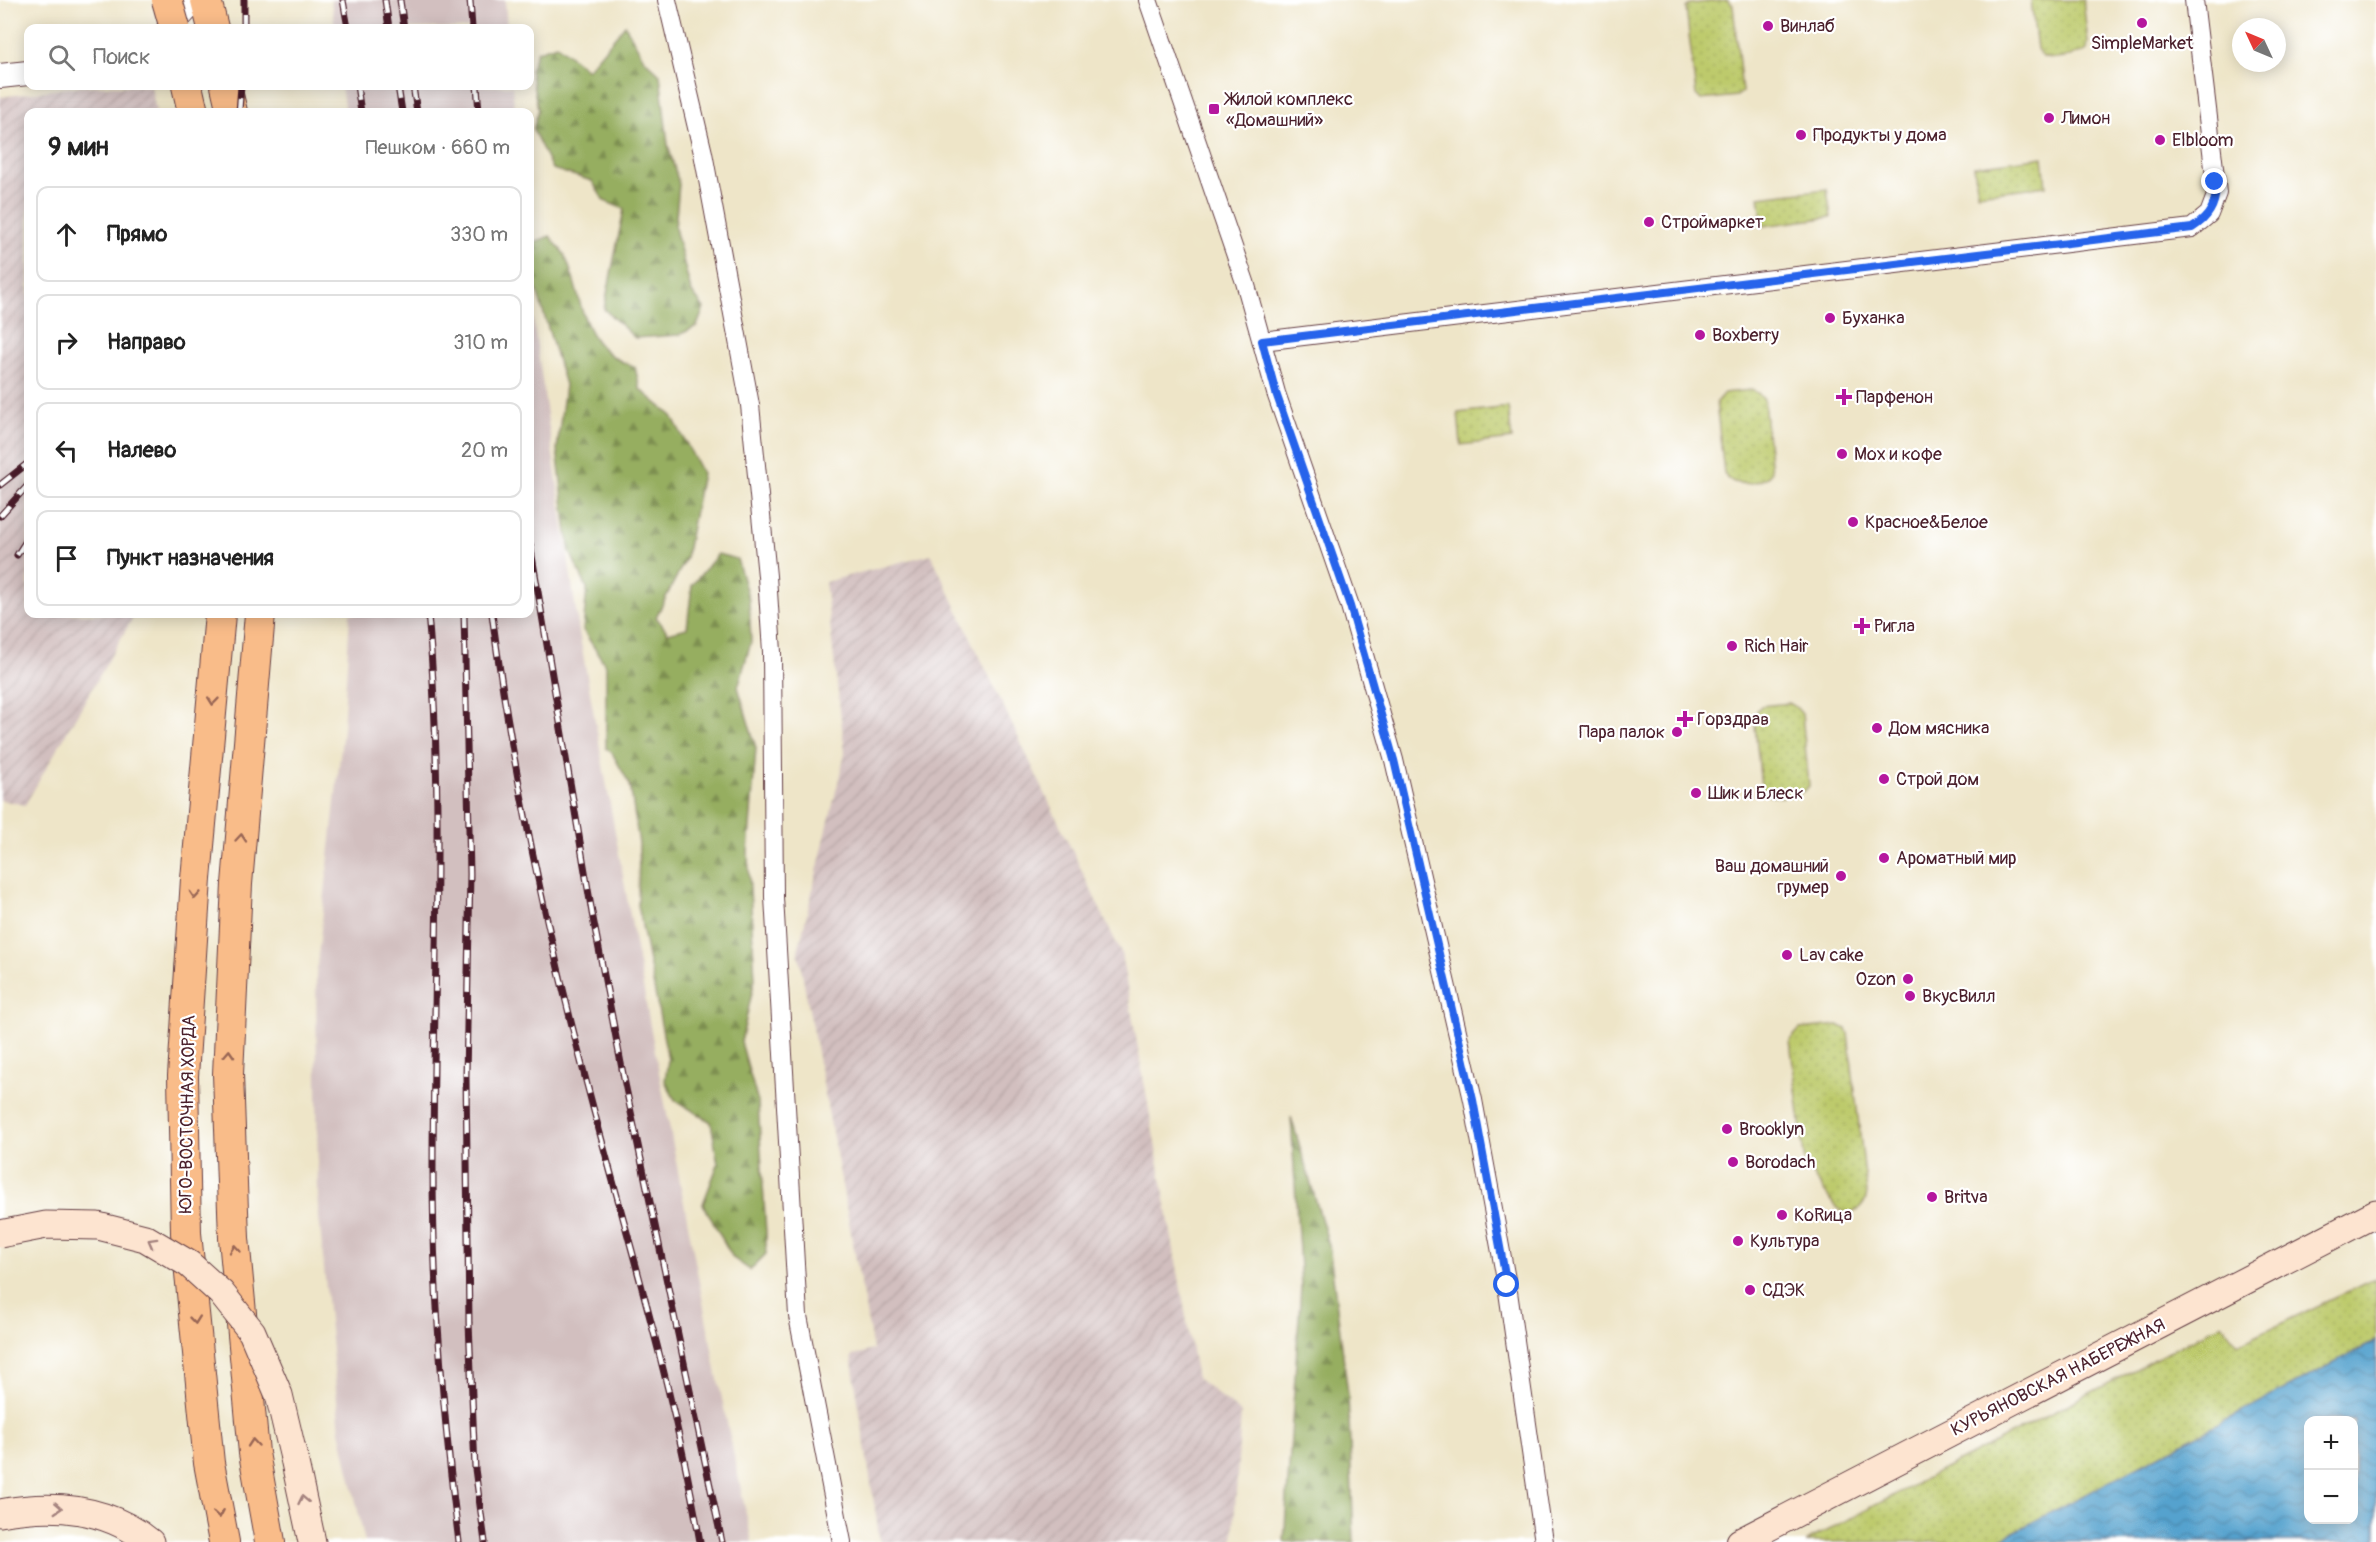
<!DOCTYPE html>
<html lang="ru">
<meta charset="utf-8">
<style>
:root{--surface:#fff;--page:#f6f6f6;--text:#222;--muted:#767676;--line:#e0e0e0}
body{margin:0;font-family:Pangolin,sans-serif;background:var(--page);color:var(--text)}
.controls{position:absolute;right:18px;bottom:18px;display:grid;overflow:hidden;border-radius:12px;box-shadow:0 3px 15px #0003}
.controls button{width:54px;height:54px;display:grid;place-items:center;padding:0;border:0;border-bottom:2px solid var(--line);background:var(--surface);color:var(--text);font:30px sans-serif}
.compass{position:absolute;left:2232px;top:18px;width:54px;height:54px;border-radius:50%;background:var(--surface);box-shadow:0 3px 15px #0003;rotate:314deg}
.stop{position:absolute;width:18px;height:18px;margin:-14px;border:4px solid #2563eb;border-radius:50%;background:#fff}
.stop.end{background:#2563eb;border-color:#fff;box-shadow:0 2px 6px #0008}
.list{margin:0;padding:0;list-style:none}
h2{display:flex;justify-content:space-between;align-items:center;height:78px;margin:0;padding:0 24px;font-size:26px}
h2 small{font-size:20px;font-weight:400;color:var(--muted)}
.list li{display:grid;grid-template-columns:39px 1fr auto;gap:18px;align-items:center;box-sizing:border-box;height:96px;margin:0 12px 12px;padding:0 12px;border:2px solid var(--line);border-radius:12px}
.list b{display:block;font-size:22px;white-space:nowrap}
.list em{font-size:20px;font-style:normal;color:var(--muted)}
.icon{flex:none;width:33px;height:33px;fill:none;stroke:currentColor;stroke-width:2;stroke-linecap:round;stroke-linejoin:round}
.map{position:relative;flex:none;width:2376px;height:1542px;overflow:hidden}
.search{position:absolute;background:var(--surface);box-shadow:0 3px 15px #0003;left:24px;top:24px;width:510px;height:66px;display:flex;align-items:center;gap:15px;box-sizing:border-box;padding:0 21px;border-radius:12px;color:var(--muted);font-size:22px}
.panel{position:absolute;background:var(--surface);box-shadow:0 3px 15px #0003;left:24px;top:108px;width:510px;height:510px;border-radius:12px}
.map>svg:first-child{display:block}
.industrial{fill:url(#industrial-furrows)}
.railway{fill:#d2bfbf}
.grass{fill:url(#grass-dots);stroke:#84744c;stroke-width:1.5}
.forest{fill:url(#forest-firs);stroke:#706646;stroke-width:1.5}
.water{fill:url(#water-waves);stroke:#50607c;stroke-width:1.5;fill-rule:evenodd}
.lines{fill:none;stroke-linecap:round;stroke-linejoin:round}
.minor-casing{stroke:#633d43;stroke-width:20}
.tertiary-casing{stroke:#633d43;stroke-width:26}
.secondary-casing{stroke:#633d43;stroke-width:29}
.primary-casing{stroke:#633d43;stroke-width:32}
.minor{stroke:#fff;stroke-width:18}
.tertiary{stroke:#fff;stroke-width:24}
.secondary{stroke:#fde4d0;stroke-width:27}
.primary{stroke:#f9bc89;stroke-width:30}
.rail-casing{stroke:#4a1f2b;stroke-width:7}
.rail{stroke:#fff;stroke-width:4.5;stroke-dasharray:14;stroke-linecap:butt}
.secondary-bridge-casing{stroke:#633d43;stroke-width:29;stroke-linecap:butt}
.primary-bridge-casing{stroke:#633d43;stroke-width:32;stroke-linecap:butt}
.secondary-bridge{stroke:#fde4d0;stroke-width:27}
.primary-bridge{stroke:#f9bc89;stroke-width:30}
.oneway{stroke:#965}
.oneway2{stroke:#a4827e}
.route{stroke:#2563eb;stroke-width:8}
.poi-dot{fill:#b5179e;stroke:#fff;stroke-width:2}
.labels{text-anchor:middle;stroke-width:4.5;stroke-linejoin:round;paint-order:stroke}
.poi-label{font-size:18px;fill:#4a1f2b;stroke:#fff;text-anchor:start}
.street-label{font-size:18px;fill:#4a1f2b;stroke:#fff}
</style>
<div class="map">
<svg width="2376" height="1542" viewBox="0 0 2376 1542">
<defs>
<pattern id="industrial-furrows" width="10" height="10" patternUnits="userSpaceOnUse" patternTransform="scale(1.5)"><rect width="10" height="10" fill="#d2bfbf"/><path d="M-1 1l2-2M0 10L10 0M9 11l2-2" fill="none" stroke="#b6a4a4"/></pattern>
<pattern id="grass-dots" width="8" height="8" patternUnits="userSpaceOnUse" patternTransform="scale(1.5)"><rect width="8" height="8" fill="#bdca6c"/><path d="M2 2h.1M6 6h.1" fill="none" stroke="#a4ad5e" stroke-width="1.8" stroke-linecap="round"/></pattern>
<pattern id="forest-firs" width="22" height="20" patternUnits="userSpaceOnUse" patternTransform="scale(1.5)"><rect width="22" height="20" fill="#96ae60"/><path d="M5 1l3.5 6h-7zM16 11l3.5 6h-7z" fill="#7c8d4f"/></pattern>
<pattern id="water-waves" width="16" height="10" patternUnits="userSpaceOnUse" patternTransform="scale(1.5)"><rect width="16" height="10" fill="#55a2ce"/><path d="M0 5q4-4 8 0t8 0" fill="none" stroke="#4883a7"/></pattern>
</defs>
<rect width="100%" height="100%" fill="#fff"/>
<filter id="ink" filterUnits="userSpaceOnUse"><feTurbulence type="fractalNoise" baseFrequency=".0167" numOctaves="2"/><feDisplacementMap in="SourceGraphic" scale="12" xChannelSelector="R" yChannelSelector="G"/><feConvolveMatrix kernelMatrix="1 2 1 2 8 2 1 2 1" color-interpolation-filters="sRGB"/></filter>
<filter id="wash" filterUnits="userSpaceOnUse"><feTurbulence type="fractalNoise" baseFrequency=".008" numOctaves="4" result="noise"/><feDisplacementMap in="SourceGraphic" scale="24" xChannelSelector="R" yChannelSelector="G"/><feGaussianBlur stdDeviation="1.35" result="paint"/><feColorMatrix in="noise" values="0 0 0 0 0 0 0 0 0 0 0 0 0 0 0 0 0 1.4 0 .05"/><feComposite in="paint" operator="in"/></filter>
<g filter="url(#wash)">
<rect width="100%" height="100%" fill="#eee5c8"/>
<!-- industrial -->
<g class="industrial">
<polygon points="82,86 151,86 156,112 28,112 28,614 135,614 25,805 0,800 0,97"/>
<polygon points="931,554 1121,953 1197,1378 1241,1413 1233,1542 880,1542 851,1356 873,1350 798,951 845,753 825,582"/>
</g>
<!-- railway -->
<g class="railway">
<polygon points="331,0 505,0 507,28 335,28"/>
<polygon points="341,86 512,86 515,112 345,112"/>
<polygon points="530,278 532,312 579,632 649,1020 716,1370 752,1542 365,1542 340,1431 318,1207 316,975 343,729 350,614 530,614"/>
</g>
<!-- grass -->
<g class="grass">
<polygon points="1724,0 1728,0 1733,5 1742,92 1737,96 1701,100 1696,95 1686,8 1690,4"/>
<path d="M2031 0H2083L2088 42 2087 50C2081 55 2050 61 2043 57 2040 55 2039 52 2037 49Z"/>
<polygon points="2043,157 2046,186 1978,194 1974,166"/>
<polygon points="1827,189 1831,217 1763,226 1759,197"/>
<path d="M1751 390 1758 393 1764 400 1771 473C1763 485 1730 489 1724 473L1716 402 1724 393Z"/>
<polygon points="1508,407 1512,439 1461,445 1458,413"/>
<path d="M1789 703 1796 707 1802 714 1809 786C1800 798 1768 802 1761 787L1754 715 1761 706Z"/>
<path d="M1838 1025 1846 1029 1848 1033 1867 1192C1866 1211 1847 1220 1834 1205L1805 1164 1790 1040 1800 1029Z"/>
<polygon points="2376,1278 2376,1341 1995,1542 1805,1542 2222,1324 2238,1344"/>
</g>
<!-- forest -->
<g class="forest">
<polygon points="625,25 644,59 660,74 668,145 679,184 675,228 691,291 704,308 697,326 679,335 635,338 604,309 624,209 604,201 592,181 552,169 533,130 538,110 530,70 537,51 557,45 587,70"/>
<path d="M550 236C554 242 560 248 564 254 586 301 576 347 635 367L640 389 672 416 702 473 686 558 656 617 668 633 687 628 692 585 718 554 737 559 749 600 751 642 738 687 756 748 748 853 755 979 741 1042 758 1103 766 1233V1254L750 1270 733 1258 703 1204 718 1164 711 1122 675 1100 665 1081 668 1060 638 905 639 844 630 785 612 753 606 748V666L583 630 587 588 569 550 557 449 565 385 530 268V244Z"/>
<polygon points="1291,1117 1329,1245 1348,1394 1354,1542 1284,1542 1301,1286"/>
</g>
<!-- water -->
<path class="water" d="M2376 1341V1542H1995ZM2308 1420H2354V1520H2308Z"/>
</g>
<g filter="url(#ink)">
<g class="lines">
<!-- minor casing -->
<g class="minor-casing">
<g id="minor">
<polyline points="667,0 703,153 750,405 767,576 772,652 774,897 798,1316 842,1542"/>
<polyline points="1148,0 1245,282 1276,393 1350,606 1394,760 1473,1100 1507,1285 1544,1542"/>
<polyline points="1262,341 2192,228 2209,214 2217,193 2194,0"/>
</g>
</g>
<!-- tertiary casing -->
<g class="tertiary-casing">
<g id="tertiary">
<polyline points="169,28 195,0"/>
<polyline points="0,76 28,73"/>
</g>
</g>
<!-- secondary casing -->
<g class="secondary-casing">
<g id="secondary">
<polyline points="294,1458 312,1542"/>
<path d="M0 1513C54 1503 106 1507 150 1542"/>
<polyline points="1740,1542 2376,1213"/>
</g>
</g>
<!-- primary casing -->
<g class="primary-casing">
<g id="primary">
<polyline points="206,0 213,28"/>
<polyline points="187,86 193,112"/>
<polyline points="226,86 232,112"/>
<polyline points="220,614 196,879 183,1076 186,1233 209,1463 224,1542"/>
<polyline points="260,614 237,884 228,1074 234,1238 254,1453 270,1542"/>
</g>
</g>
<!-- minor -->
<use href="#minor" class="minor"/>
<!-- tertiary -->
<use href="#tertiary" class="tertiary"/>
<!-- secondary -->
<use href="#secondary" class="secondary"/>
<!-- primary -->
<use href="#primary" class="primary"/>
<!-- rail casing -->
<g class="rail-casing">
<g id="rail">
<polyline points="343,0 348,28"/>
<polyline points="385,0 389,28"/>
<polyline points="400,0 404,28"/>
<polyline points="470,0 472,28"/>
<polyline points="244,28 244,0"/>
<polyline points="357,86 361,112"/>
<polyline points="398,86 402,112"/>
<polyline points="413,86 417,112"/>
<polyline points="477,86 479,112"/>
<polyline points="239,112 241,86"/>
<polyline points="0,485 28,463"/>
<polyline points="0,516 28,485"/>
<polyline points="530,544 592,913 624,1079 722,1542"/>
<polyline points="17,555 28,538"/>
<path d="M428 614C445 799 433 984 433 1169 433 1294 443 1418 459 1542"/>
<polyline points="464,614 470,874 466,1076 469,1323 475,1469 485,1542"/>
<path d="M492 614C513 776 548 937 590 1096 629 1244 674 1390 700 1542"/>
</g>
</g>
<!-- rail -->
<use href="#rail" class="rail"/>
<!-- secondary-bridge casing -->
<g class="secondary-bridge-casing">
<polyline id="secondary-bridge" points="0,1234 46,1225 98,1226 145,1238 189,1264 221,1293 252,1332 279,1395 294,1458"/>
</g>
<!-- primary-bridge casing -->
<g class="primary-bridge-casing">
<polyline id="primary-bridge" points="167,0 175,28"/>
</g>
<!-- secondary-bridge -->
<use href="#secondary-bridge" class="secondary-bridge"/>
<!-- primary-bridge -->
<use href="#primary-bridge" class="primary-bridge"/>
</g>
<!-- one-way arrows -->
<defs><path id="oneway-chevron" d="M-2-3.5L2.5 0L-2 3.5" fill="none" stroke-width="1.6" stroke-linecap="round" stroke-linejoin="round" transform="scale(1.5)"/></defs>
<g class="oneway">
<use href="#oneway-chevron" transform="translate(213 701) rotate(96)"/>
<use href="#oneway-chevron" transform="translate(241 838) rotate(-85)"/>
<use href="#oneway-chevron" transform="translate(195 895) rotate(94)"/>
<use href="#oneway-chevron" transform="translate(229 1054) rotate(-87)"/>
<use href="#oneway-chevron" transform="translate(235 1249) rotate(-95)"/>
<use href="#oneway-chevron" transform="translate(195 1320) rotate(84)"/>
<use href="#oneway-chevron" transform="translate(253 1443) rotate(-95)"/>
<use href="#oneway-chevron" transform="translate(219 1514) rotate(80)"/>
</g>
<g class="oneway2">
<use href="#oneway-chevron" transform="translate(152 1242) rotate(-151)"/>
<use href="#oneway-chevron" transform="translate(303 1500) rotate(-102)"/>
<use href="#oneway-chevron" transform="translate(58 1508) rotate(3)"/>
</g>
</g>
<g class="lines" filter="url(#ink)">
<!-- route -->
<path class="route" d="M1507 1285 1473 1100 1394 760 1350 606 1276 393 1262 341 2192 228C2210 217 2218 203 2215 182"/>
</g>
<!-- markers -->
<g class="poi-dot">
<circle cx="2142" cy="23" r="6"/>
<circle cx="1768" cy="26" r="6"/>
<rect x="1208" y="103" width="12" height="12" rx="3"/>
<circle cx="2049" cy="118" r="6"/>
<circle cx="1801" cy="135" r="6"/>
<circle cx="2160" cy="140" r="6"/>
<circle cx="1649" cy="222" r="6"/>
<circle cx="1830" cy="318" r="6"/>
<circle cx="1700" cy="335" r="6"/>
<path d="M1841 388h6v6h6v6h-6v6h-6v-6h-6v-6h6z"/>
<circle cx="1842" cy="454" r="6"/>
<circle cx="1853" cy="522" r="6"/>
<path d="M1859 617h6v6h6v6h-6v6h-6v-6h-6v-6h6z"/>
<circle cx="1732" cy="646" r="6"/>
<path d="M1682 710h6v6h6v6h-6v6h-6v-6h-6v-6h6z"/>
<circle cx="1877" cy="728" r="6"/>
<circle cx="1677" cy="732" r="6"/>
<circle cx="1884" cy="779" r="6"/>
<circle cx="1696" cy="793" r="6"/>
<circle cx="1884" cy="858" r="6"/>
<circle cx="1841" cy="876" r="6"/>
<circle cx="1787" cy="955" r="6"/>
<circle cx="1908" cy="979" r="6"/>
<circle cx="1910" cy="996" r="6"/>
<circle cx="1727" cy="1129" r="6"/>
<circle cx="1733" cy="1162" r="6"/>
<circle cx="1932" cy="1197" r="6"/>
<circle cx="1782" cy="1215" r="6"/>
<circle cx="1738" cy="1241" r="6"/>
<circle cx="1750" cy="1290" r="6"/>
</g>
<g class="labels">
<!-- poi labels -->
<g class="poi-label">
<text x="1780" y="32">Винлаб</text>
<text x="2142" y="49" text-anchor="middle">SimpleMarket</text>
<text x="1226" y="105">Жилой комплекс<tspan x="1226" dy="21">«Домашний»</tspan></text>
<text x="2061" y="124">Лимон</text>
<text x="1813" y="141">Продукты у дома</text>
<text x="2172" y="146">Elbloom</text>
<text x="1661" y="228">Строймаркет</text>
<text x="1842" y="324">Буханка</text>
<text x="1712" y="341">Boxberry</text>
<text x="1856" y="403">Парфенон</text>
<text x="1854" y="460">Мох и кофе</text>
<text x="1865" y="528">Красное&amp;Белое</text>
<text x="1874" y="632">Ригла</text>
<text x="1744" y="652">Rich Hair</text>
<text x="1697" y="725">Горздрав</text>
<text x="1889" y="734">Дом мясника</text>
<text x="1665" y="738" text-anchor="end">Пара палок</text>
<text x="1896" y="785">Строй дом</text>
<text x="1708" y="799">Шик и Блеск</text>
<text x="1896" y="864">Ароматный мир</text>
<text x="1829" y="872" text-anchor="end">Ваш домашний<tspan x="1829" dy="21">грумер</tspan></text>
<text x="1799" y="961">Lav cake</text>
<text x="1896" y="985" text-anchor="end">Ozon</text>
<text x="1922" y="1002">ВкусВилл</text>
<text x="1739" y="1135">Brooklyn</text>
<text x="1745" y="1168">Borodach</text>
<text x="1944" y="1203">Britva</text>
<text x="1794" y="1221">КоRица</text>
<text x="1750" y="1247">Культура</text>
<text x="1762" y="1296">СДЭК</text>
</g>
<!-- street labels -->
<g class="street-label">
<text transform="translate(187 1114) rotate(-89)" y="6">ЮГО-ВОСТОЧНАЯ ХОРДА</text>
<text transform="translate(2058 1377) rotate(-27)" y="6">КУРЬЯНОВСКАЯ НАБЕРЕЖНАЯ</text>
</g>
</g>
</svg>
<div class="controls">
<button>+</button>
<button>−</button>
</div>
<svg class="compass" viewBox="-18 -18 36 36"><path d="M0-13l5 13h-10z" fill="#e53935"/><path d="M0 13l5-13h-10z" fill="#767676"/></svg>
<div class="stop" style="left:1507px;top:1285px"></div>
<div class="stop end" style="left:2215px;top:182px"></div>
<div class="search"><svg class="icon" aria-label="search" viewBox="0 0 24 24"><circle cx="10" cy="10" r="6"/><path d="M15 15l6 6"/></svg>Поиск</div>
<section class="panel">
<h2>9 мин<small>Пешком · 660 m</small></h2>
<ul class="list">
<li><svg class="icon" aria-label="ahead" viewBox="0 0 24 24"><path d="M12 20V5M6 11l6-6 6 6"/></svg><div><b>Прямо</b></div><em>330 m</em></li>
<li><svg class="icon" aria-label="right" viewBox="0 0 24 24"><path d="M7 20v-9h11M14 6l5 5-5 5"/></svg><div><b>Направо</b></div><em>310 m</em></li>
<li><svg class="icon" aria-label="left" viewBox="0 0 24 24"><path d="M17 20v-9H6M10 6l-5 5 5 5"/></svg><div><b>Налево</b></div><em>20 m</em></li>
<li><svg class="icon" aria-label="arrive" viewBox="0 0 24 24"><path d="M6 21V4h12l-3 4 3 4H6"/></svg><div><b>Пункт назначения</b></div></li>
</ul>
</section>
</div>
